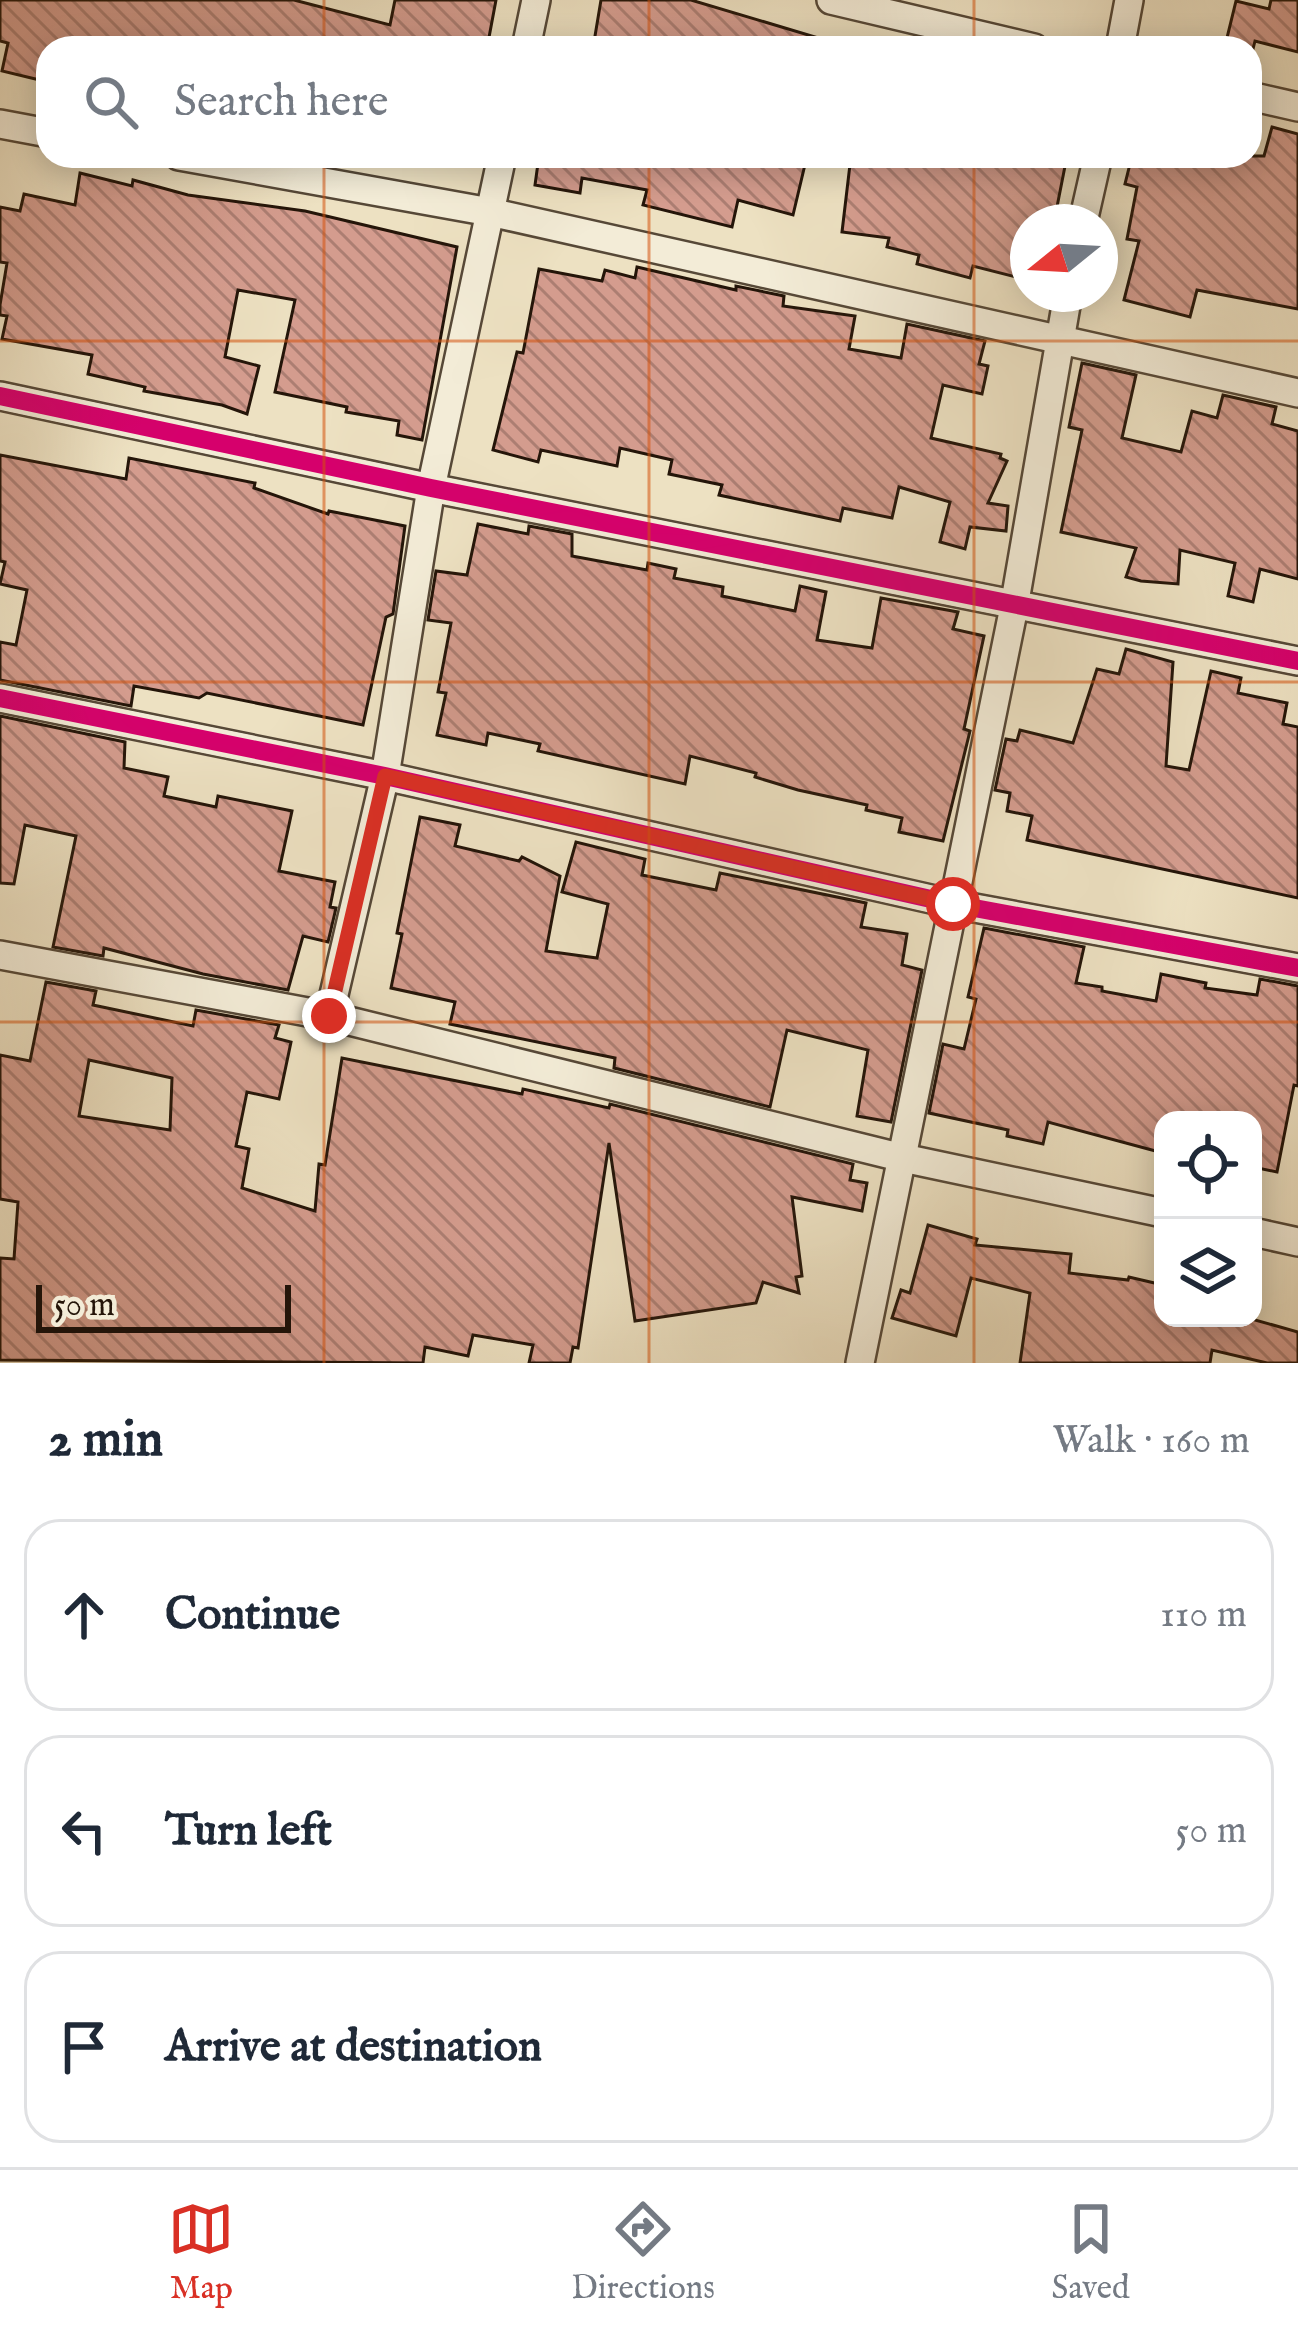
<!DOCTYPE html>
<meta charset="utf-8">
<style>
:root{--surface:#fff;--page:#f6f6f7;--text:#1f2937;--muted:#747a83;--line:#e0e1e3;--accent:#d93025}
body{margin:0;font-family:"IM FELL English",serif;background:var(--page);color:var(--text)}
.controls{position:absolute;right:36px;bottom:36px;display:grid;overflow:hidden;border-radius:24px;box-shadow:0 6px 30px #0003}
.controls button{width:108px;height:108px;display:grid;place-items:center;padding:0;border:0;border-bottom:3px solid var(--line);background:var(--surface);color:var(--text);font:60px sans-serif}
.compass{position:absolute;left:1010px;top:204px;width:108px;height:108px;border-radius:50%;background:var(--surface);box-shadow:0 6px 30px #0003;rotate:252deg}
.scale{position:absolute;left:36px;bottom:30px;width:255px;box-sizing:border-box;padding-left:12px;border:6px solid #241509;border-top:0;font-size:33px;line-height:42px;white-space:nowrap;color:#241509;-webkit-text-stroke:9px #f3ecd7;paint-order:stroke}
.stop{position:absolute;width:36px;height:36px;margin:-27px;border:9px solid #d93025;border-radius:50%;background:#fff}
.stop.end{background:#d93025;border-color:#fff;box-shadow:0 3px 12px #0008}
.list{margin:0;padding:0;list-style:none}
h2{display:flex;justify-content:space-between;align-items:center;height:156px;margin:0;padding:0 48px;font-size:51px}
h2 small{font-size:39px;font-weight:400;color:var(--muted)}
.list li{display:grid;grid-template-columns:78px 1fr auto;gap:36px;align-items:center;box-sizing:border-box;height:192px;margin:0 24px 24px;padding:0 24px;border:3px solid var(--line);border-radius:36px}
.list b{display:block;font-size:45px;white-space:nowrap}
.list em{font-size:39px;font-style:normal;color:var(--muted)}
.icon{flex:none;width:66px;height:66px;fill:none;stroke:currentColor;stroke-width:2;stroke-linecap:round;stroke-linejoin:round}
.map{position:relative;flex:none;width:1298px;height:1363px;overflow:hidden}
.search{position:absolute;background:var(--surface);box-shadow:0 6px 30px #0003;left:36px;right:36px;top:36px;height:132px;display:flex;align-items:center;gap:30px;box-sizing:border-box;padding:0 42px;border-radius:36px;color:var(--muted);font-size:45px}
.sheet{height:804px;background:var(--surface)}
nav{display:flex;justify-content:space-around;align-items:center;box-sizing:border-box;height:168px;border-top:3px solid var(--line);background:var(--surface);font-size:33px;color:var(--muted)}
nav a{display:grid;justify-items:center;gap:6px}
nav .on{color:var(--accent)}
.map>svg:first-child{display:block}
.building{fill:url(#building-back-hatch);stroke:#241509;stroke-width:3;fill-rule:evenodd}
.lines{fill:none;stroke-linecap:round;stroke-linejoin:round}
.minor-casing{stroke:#564837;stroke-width:32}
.minor{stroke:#f3ecd7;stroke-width:27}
.cycleway-casing{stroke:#f3ecd7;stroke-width:26}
.cycleway{stroke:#d6006c;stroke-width:18}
.route{stroke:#d93025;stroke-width:15}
.grid{fill:none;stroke:#d4520c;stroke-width:3;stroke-opacity:0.55}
</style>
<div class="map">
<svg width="1298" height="1363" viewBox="0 0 1298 1363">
<defs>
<pattern id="building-back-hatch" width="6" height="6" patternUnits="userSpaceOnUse" patternTransform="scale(3)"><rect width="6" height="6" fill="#d49c8e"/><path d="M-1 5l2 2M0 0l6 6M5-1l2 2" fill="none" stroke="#ac7e72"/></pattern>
</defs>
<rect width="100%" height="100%" fill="#ede1c2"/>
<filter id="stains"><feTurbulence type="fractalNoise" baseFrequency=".00167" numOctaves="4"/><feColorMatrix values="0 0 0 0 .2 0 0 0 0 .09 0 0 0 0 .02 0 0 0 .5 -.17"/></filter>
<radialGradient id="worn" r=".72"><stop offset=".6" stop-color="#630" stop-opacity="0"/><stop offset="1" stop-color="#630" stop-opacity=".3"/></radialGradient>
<!-- building -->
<g class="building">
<polygon points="0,0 294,0 390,25 395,0 496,0 487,48 48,48 48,82 2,71 8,43 0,41"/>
<polygon points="601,0 691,0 822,39 821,48 593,48"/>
<polygon points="1271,0 1298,0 1298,52 1255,41 1253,49 1226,42 1236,1 1269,9"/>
<polygon points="1272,127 1298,134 1298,309 1197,290 1190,317 1124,300 1139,241 1127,239 1137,187 1125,184 1132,156 1264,156"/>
<polygon points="539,156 807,156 793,215 738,200 732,227 643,205 647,190 582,178 580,193 535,185"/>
<polygon points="851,156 1067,156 1054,222 1028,222 1028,280 973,266 970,278 917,264 919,255 887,247 889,238 842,232"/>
<polygon points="80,173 132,186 133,180 188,195 305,211 457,247 422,440 397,435 399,421 346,412 347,407 275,392 295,300 238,290 225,357 259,366 247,414 222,405 144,391 145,387 88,374 92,355 2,339 7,316 0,315 0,305 7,263 0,262 0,207 20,211 24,194 75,205"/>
<polygon points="637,267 736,290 736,286 784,296 783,306 855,316 849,349 901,358 907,324 985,341 979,364 988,366 982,394 943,385 931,438 1001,454 1000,458 1007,461 988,503 1008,506 1006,531 970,527 965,549 940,542 950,502 899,487 892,518 843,508 840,521 719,495 722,485 669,474 672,460 620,448 617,466 541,450 538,462 493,450 517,352 523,353 539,269 602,281 605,270 635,278"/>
<polygon points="1082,363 1136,375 1122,438 1181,452 1192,411 1217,418 1223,395 1276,407 1272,424 1298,431 1298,579 1260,569 1253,602 1228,596 1235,563 1180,550 1178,584 1141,581 1126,577 1136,548 1061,532 1082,430 1069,427"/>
<polygon points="0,455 126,479 129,458 255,483 254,488 328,514 329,511 405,526 393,614 386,617 363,725 207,693 199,698 134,686 131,706 0,680 0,642 16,645 27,590 0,584 5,562 0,561"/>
<polygon points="478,524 528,534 529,526 572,534 572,556 647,570 648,563 676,569 674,578 723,587 722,596 795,611 800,586 826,592 817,640 872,648 881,598 958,612 953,629 984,636 964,729 970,731 943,841 899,832 902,818 866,810 867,805 798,790 755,777 756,773 690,756 685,784 538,751 540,744 488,733 486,745 437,735 446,693 438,692 451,623 428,620 436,571 467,575"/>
<polygon points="1126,649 1173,662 1166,766 1189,770 1211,671 1241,678 1238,693 1287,703 1283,724 1298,727 1298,898 1027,840 1032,816 1007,811 1010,793 995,790 1006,739 1017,741 1020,730 1073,743 1097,669 1119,674"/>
<polygon points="0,716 125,742 124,768 168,777 164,796 216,807 218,796 292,811 279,871 335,882 330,907 336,908 328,942 303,936 288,990 203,974 104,948 103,956 53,947 76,836 25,825 14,884 0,883"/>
<polygon points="420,817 460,825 455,846 519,861 522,857 560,876 546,951 597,958 608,904 562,892 576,842 645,859 642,875 716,890 720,873 866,903 861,927 907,934 902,965 922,970 891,1122 857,1116 868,1050 787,1030 770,1107 614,1068 615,1058 450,1024 455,1002 391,988 402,934 397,933"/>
<polygon points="984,928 1084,947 1076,983 1102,987 1102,991 1156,1001 1161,974 1206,983 1205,988 1257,995 1260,979 1298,986 1298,1086 1294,1085 1277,1172 1253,1167 1253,1120 1163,1120 1163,1153 1048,1122 1043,1144 1007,1136 1008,1130 929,1113 943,1044 964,1049 976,999 968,997"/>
<path d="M46 982 96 991 93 1005 193 1026 196 1010 279 1025 275 1038 291 1042 279 1099 247 1092 236 1146 249 1149 242 1188 315 1211 319 1164 325 1165 342 1058 522 1094 523 1089 609 1108 610 1104 853 1164 850 1180 867 1183 862 1211 792 1197 802 1276 796 1277 799 1293 763 1282 756 1303 635 1321 609 1143 578 1348 573 1347 570 1363H529L533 1345 473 1335 468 1356 425 1347 423 1363 0 1360V1258L14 1259 18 1202 0 1199V1055L30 1061ZM89 1060 172 1078 170 1130 79 1116Z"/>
<polygon points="928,1225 977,1239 975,1245 1071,1254 1069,1273 1128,1280 1129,1277 1163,1285 1163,1318 1248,1318 1298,1332 1298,1363 1267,1363 1212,1350 1210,1363 1020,1363 1030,1293 971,1278 956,1336 892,1318 901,1290 910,1293"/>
</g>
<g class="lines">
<!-- minor casing -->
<g class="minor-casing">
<g id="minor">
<polyline points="831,0 1034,48"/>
<polyline points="526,48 536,0"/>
<polyline points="1120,48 1129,0"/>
<polyline points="1250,96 1298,107"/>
<polyline points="0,124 48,133"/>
<polyline points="179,156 490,212 1298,393"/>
<polyline points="1083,222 1098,156"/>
<polyline points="0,396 431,488 1298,661"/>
<polyline points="0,698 385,776 953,904 1298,968"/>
<polyline points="0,955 329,1016 903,1158 1163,1213"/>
<polyline points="329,1016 385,776 431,488 502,156"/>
<polyline points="1253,1232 1298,1242"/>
<polyline points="860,1363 1014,607 1068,294"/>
</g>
</g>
<!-- minor -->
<use href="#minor" class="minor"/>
<!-- cycleway casing -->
<g class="cycleway-casing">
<g id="cycleway">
<polyline points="0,396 431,488 1298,661"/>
<polyline points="0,698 385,776 953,904 1298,968"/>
</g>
</g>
<!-- cycleway -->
<use href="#cycleway" class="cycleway"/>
</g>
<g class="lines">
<!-- route -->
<polyline class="route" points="329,1016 385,776 953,904"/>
</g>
<!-- grid -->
<path class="grid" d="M324 0V48M649 0V48M974 0V48M324 156V1363M649 156V1363M974 156V1363M0 341H1298M0 682H1298M0 1022H1298"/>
<rect width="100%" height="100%" filter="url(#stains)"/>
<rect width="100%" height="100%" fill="url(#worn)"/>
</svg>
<div class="controls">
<button><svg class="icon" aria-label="locate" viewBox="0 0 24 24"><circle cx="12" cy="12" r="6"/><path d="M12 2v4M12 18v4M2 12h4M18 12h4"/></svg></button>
<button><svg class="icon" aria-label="layers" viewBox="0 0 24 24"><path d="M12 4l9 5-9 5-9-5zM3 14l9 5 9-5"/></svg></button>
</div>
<svg class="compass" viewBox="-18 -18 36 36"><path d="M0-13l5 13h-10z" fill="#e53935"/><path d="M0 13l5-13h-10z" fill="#747a83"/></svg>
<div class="scale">50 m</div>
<div class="stop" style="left:953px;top:904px"></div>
<div class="stop end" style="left:329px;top:1016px"></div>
<div class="search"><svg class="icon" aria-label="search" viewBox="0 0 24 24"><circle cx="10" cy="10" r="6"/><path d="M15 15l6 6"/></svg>Search here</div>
</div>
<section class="sheet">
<h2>2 min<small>Walk · 160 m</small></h2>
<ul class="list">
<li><svg class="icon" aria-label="ahead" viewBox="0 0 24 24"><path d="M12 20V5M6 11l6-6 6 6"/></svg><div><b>Continue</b></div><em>110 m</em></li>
<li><svg class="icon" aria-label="left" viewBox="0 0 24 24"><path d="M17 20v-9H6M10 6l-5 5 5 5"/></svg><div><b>Turn left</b></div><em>50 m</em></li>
<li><svg class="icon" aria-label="arrive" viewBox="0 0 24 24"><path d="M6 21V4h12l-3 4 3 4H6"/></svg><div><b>Arrive at destination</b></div></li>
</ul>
</section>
<nav>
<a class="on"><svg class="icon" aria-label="map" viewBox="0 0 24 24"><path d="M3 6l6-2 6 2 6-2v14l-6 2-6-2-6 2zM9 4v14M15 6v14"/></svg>Map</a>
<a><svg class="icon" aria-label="directions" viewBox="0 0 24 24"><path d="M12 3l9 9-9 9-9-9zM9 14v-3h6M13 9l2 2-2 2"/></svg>Directions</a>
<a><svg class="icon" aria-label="saved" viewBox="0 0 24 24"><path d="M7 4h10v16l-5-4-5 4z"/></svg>Saved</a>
</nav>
